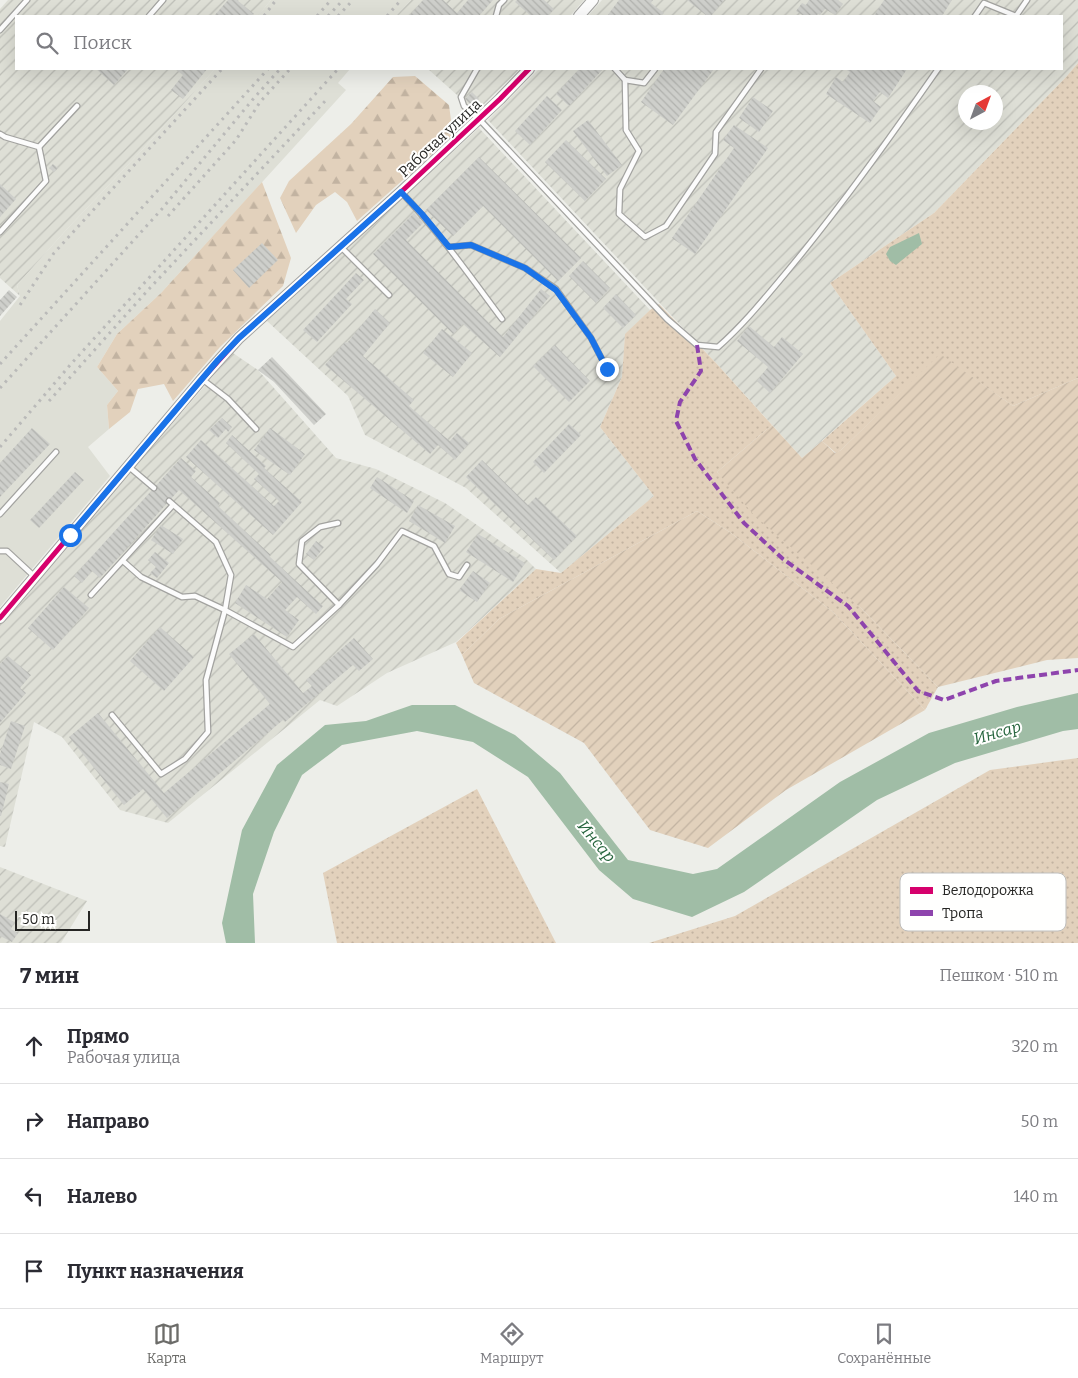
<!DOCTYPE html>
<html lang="ru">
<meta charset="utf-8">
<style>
:root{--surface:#fff;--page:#f2f2f3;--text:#2b2b33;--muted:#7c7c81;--line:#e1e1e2;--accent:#6c6c69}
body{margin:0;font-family:Bitter,serif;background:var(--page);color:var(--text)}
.compass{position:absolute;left:958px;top:85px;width:45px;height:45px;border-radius:50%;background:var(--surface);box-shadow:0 5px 20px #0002;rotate:41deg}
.scale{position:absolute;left:15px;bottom:12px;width:75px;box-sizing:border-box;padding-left:5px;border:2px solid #262624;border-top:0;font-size:14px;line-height:18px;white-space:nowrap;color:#262624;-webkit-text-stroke:4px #fffffe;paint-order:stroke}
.stop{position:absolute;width:15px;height:15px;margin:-11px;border:4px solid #1a73e8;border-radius:50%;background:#fff}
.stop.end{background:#1a73e8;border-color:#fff;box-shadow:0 1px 5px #0008}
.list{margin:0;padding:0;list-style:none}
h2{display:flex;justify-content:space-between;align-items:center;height:65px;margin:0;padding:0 20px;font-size:21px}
h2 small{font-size:16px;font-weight:400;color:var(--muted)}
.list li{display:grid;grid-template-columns:32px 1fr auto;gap:15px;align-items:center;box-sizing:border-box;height:75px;padding:0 20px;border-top:1px solid var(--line)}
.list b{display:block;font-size:19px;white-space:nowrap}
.list p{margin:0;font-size:16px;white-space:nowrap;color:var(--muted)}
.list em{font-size:16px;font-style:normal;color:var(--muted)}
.icon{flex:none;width:28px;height:28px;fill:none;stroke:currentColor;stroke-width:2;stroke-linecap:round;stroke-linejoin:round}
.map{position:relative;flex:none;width:1078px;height:943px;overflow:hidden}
.search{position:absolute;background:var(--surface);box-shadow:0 5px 20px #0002;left:15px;right:15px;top:15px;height:55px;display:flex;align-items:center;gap:12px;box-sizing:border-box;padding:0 18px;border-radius:0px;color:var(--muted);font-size:19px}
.sheet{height:365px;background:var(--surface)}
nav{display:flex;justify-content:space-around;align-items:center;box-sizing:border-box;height:70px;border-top:1px solid var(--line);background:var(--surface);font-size:14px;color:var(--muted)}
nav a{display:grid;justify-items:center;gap:2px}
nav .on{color:var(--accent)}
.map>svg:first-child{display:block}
.built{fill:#dedfd6}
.industrial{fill:url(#industrial-furrows);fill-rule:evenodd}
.grass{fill:url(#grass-dots)}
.forest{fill:url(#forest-firs)}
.garden{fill:url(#garden-furrows)}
.water{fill:#a0bda6}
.building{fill:url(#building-back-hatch)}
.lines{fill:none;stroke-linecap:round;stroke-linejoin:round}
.service-casing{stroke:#a3a3a0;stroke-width:7}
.tertiary-casing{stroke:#a3a3a0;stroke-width:12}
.service{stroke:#fcfcfc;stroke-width:4.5}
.tertiary{stroke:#fcfcfc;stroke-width:10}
.rail{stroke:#babab9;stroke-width:3;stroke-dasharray:2.5 5;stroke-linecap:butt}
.quiet{stroke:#8e44ad;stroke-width:4;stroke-dasharray:8 4;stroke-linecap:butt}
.cycleway-casing{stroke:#fffffe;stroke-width:8}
.cycleway{stroke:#d6006c;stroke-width:5}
.route{stroke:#1a73e8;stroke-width:6}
.labels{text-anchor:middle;stroke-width:4;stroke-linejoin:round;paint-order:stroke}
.street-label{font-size:15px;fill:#262624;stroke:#fffffe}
.water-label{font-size:16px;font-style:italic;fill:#25643c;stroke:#fffffe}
.key{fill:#fffffe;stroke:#bebebd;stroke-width:1}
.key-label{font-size:14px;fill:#262624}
</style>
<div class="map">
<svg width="1078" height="943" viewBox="0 0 1078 943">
<defs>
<pattern id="industrial-furrows" width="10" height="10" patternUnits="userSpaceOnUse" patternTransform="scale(1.25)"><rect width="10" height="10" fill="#dedfd6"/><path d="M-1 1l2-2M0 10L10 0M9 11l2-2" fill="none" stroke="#bebfb8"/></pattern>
<pattern id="grass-dots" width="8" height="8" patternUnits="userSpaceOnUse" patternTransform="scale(1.25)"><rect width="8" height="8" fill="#e2d1bc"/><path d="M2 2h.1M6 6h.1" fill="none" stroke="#c2b3a1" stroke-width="1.8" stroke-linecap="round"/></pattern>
<pattern id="forest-firs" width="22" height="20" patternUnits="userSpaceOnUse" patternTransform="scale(1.25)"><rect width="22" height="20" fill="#e2d1bc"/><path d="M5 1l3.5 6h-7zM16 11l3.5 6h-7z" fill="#c2b3a1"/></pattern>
<pattern id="garden-furrows" width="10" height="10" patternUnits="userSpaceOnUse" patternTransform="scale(1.25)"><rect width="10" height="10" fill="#e2d1bc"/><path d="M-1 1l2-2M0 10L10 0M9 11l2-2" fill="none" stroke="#c2b3a1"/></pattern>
<pattern id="building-back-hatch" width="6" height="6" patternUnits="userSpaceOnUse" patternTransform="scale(1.25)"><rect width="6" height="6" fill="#cecfcb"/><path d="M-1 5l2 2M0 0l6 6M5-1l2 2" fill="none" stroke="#b1b2ae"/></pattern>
</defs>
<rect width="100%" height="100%" fill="#edeee9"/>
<!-- built -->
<g class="built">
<polygon points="271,0 411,0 396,16 258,16"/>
<polygon points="215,69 350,69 338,83 346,90 161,293 117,334 97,367 118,391 107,405 109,429 88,447 110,476 0,607 0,321 20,296 17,285 67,229 143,149"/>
</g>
<!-- industrial -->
<g class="industrial">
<polygon points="8,0 271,0 258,16 16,16 16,69 215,69 143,149 67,229 17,285 20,296 0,278 0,9"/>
<polygon points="411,0 584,0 570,16 396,16"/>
<path d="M602 0H1078V63L1066 77 934 213 830 283 896 376 802 458 716 363 488 120 539 69H1062V16H588ZM966 92H996V122H966Z"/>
<polygon points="428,69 520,69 476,112"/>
<polygon points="479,128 650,310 625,335 622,377 600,427 654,496 561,573 466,488 365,435 348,396 267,321"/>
<polygon points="233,353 258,370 336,458 376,469 445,503 525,558 536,569 456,642 387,673 337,706 320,700 168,823 120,810 62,737 34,722 5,847 0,846 0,624"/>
<polygon points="0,867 87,901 61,943 0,943"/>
</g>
<!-- grass -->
<g class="grass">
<polygon points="1078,63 1078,378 1013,406 940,355 841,450 836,453 822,441 896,376 830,283 934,213 1066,77"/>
<polygon points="659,304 716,363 772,425 717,472 862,609 938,687 925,710 833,612 731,533 697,511 499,619 462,655 456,643 536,569 561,573 654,496 600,427 622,377 625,334 650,310"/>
<polygon points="1078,758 1078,943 649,943 735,916 990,770"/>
<polygon points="477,789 556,943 337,943 323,873"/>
</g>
<!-- forest -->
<g class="forest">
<polygon points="415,76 449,105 453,135 357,221 347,202 335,192 316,205 296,233 280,198 289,181 351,124 393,77"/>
<polygon points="262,182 291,258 283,286 220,347 173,401 164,384 138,389 130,412 109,429 107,405 118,391 97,367 117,334 161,293"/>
</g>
<!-- garden -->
<g class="garden">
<polygon points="940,354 1013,406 1078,378 1078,658 1047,660 938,687 862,609 754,515 717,472 772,425 802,458 822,441 835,453 841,450"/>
<polygon points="697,511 731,533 833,612 925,710 786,790 708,848 650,830 584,743 474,683 462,655 499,619"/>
</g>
<!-- water -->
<g class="water">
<polygon points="919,233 922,244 896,265 890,261 886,254 890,247"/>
<polygon points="1078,693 1078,729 1063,731 955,763 877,800 744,892 692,917 633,899 599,870 528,777 473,742 417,731 342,745 302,775 274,832 253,894 255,943 226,943 222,923 242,830 277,765 325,725 366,721 412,705 455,705 515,735 560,773 628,860 693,874 717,869 840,782 929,733 1017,707"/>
</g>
<!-- building -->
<g class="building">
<polygon points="228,0 237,0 254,14 251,16 214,16"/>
<polygon points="423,0 443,0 457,13 468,0 493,0 479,16 409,16"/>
<polygon points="517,0 544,0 554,9 548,16 531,16 515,2"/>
<polygon points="619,0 653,0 651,3 664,13 661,16 607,16"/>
<polygon points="687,0 724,0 711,16 707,16"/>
<polygon points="809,0 838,0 843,4 835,15 825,9 820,15 818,14 816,16 804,16 796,11 802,3 806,5"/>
<polygon points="884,0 952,0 942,16 874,16"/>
<polygon points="96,69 128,69 114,85"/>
<polygon points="175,69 207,69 183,99 171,90 183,75"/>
<polygon points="579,69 603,69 569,106 556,94"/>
<polygon points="664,69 714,69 673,125 641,102"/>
<polygon points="845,69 907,69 888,98 880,92 873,101 881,107 870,123 826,94 836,77 843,82 850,72"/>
<polygon points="472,92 479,99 472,106 465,99"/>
<polygon points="547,96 562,110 530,145 515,131"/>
<polygon points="753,97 773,111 759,132 739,118"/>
<polygon points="588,120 622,165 607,176 573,131"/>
<polygon points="734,125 768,148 695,254 672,238 734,148 723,140"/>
<polygon points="566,140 606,179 585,201 545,162"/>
<polygon points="479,157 581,258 558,281 483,206 453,236 426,210"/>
<polygon points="53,164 58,168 54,172 49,168"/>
<polygon points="0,184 16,199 0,217"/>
<polygon points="414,213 423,223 406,240 503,337 541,289 550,296 500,357 463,324 453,334 373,254"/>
<polygon points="262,243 278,260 249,288 233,270"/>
<polygon points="583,261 610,288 596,303 569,276"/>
<polygon points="356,273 364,280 346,299 352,304 317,342 303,330"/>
<polygon points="9,290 17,297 0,316 0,300"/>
<polygon points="616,294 636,315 623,328 603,308"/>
<polygon points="375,309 390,323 363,356 414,400 409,406 445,437 450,441 457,433 469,443 455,460 438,445 430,454 325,365 345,342 347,343"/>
<polygon points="749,326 774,347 782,337 803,354 770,393 757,381 768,367 737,341"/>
<polygon points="442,329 472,353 453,377 423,353"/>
<polygon points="555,345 590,381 569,402 533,366"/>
<polygon points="272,357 326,414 314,425 274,382 258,370"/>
<polygon points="222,418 232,427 228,432 226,429 218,438 209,430"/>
<polygon points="569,424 581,435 544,473 533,462"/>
<polygon points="32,428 50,444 0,497 0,463"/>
<polygon points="270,428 305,454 290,475 254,450"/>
<polygon points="232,435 266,466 264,468 302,502 273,535 186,457 201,440 274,506 279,501 254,479 259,474 226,443"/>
<polygon points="181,458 196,471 191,477 220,503 218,506 271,555 269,556 323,606 316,614 297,597 285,610 299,620 287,637 235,603 246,585 267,599 282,582 179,490 100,578 92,571 82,583 74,576"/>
<polygon points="482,460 528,505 536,497 577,536 554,560 466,477"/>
<polygon points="75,472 84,480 39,528 30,520"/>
<polygon points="377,477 414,501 407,513 370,488"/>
<polygon points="418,505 455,526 445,543 409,521"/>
<polygon points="161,525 183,539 173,554 151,540"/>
<polygon points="478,534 525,563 513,582 466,552"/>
<polygon points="316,541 324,547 314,560 306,554"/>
<polygon points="155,552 169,563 157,578 150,573 156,567 148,560"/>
<polygon points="473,571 490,583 477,602 459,590"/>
<polygon points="64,587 89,608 53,650 28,628"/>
<polygon points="160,627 194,657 164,691 130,661"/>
<polygon points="254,634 303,693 312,686 306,680 354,638 373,659 359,671 353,665 285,722 283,720 167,818 143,789 124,805 69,737 98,713 164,793 270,704 229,654"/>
<polygon points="8,656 31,675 20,688 26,693 0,723 0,664"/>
<polygon points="11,721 25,726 11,769 0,765 0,754"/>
<polygon points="0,782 9,784 1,816 0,816"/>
<polygon points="0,914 14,922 11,929 18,933 12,942 0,936"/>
</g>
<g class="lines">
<!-- service casing -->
<g class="service-casing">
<g id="service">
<polyline points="149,16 163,0"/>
<polyline points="496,16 499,5 504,0"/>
<polyline points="975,16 984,3 1016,16 1027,0"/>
<polyline points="0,30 27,0"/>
<path d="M477 69 461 97 464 106 479 119 667 319 697 345 718 347C743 325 764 299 785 274 840 208 889 139 938 69"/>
<polyline points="615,69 625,80 626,130 639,151 620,189 619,214 645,237 666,226 715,154 716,132 761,69"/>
<polyline points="625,80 644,83 655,69"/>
<polyline points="0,134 5,137 39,147 77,106"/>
<path d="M402 193C439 232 470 276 502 319"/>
<polyline points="0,232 46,181 39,147"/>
<polyline points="341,247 389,295"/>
<polyline points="449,247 471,245 525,268 556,289 591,338 607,369"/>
<polyline points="202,379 228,399 256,429"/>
<polyline points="128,466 154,488"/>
<polyline points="169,501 216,542 231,575 225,610 293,647 339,605 377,564 402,531 434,546 449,574 459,577 467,565"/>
<polyline points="0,514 56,452"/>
<polyline points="338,523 320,527 302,541 299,564 339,605"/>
<polyline points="0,551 7,551 35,577"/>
<polyline points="91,595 173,505"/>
<polyline points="112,715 161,774 185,759 208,732 206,680 225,610 195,596 182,597 141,577 123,561"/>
</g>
</g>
<!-- tertiary casing -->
<g class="tertiary-casing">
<g id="tertiary">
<polyline points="579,16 593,0"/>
<polyline points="0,618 202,379 239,338 401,192 500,99 529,69"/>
</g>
</g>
<!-- service -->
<use href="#service" class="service"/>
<!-- tertiary -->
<use href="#tertiary" class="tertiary"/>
<!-- rail -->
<g class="rail">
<polyline points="264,16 276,0"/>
<polyline points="317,16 331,0"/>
<polyline points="328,16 343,0"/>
<polyline points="338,16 353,0"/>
<polyline points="387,16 401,0"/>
<polyline points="168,216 236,140 260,102 290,69"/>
<polyline points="20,305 54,253 222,69"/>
<polyline points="0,364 268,69"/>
<polyline points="0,388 161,210 254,98 280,69"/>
<polyline points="49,401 149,289 328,98"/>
<polyline points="0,447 71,364 338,69"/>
</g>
<!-- quiet -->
<polyline class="quiet" points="697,345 701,371 680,402 676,421 695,459 744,523 783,559 848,606 918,691 944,700 996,681 1078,670"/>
<!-- cycleway casing -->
<g class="cycleway-casing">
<polyline id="cycleway" points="0,618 202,379 239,338 401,192 500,99 529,69"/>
</g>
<!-- cycleway -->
<use href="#cycleway" class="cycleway"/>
</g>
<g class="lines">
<!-- route -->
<polyline class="route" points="70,535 218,360 239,338 401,192 422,214 449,247 471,245 525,268 556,290 591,338 607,369"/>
</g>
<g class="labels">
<!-- street labels -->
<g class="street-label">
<text transform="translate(440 138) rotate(-43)" y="5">Рабочая улица</text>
</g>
<!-- water labels -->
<g class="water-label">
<text transform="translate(997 732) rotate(-16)" y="6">Инсар</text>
<text transform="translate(597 841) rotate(50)" y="6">Инсар</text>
</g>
</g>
<!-- legend -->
<rect x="900" y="873" width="166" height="58" rx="8" class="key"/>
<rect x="910" y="887" width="23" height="7" fill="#d6006c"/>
<rect x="910" y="910" width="23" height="6" fill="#8e44ad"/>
<g class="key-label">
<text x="942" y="895">Велодорожка</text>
<text x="942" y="918">Тропа</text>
</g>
</svg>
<svg class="compass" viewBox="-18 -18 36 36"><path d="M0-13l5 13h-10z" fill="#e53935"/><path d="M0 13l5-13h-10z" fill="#7c7c81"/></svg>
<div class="scale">50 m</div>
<div class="stop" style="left:70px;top:535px"></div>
<div class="stop end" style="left:607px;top:369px"></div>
<div class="search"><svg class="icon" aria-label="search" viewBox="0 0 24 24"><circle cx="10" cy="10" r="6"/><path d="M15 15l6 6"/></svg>Поиск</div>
</div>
<section class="sheet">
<h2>7 мин<small>Пешком · 510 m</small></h2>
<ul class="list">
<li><svg class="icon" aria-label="ahead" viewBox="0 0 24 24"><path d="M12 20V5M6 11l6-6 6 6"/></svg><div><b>Прямо</b><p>Рабочая улица</p></div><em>320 m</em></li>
<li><svg class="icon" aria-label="right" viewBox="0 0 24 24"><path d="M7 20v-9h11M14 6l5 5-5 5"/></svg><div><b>Направо</b></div><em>50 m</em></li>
<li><svg class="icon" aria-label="left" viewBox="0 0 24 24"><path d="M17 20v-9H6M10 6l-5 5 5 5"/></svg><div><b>Налево</b></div><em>140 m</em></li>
<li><svg class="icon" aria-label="arrive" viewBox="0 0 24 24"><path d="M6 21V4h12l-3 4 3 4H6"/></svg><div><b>Пункт назначения</b></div></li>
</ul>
</section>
<nav>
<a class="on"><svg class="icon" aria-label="map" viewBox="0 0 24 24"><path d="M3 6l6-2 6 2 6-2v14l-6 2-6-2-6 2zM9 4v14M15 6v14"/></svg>Карта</a>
<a><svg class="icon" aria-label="directions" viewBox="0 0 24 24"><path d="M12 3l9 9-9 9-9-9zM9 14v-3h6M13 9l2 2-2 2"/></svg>Маршрут</a>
<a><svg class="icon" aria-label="saved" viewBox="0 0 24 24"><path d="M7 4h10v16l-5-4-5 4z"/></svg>Сохранённые</a>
</nav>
